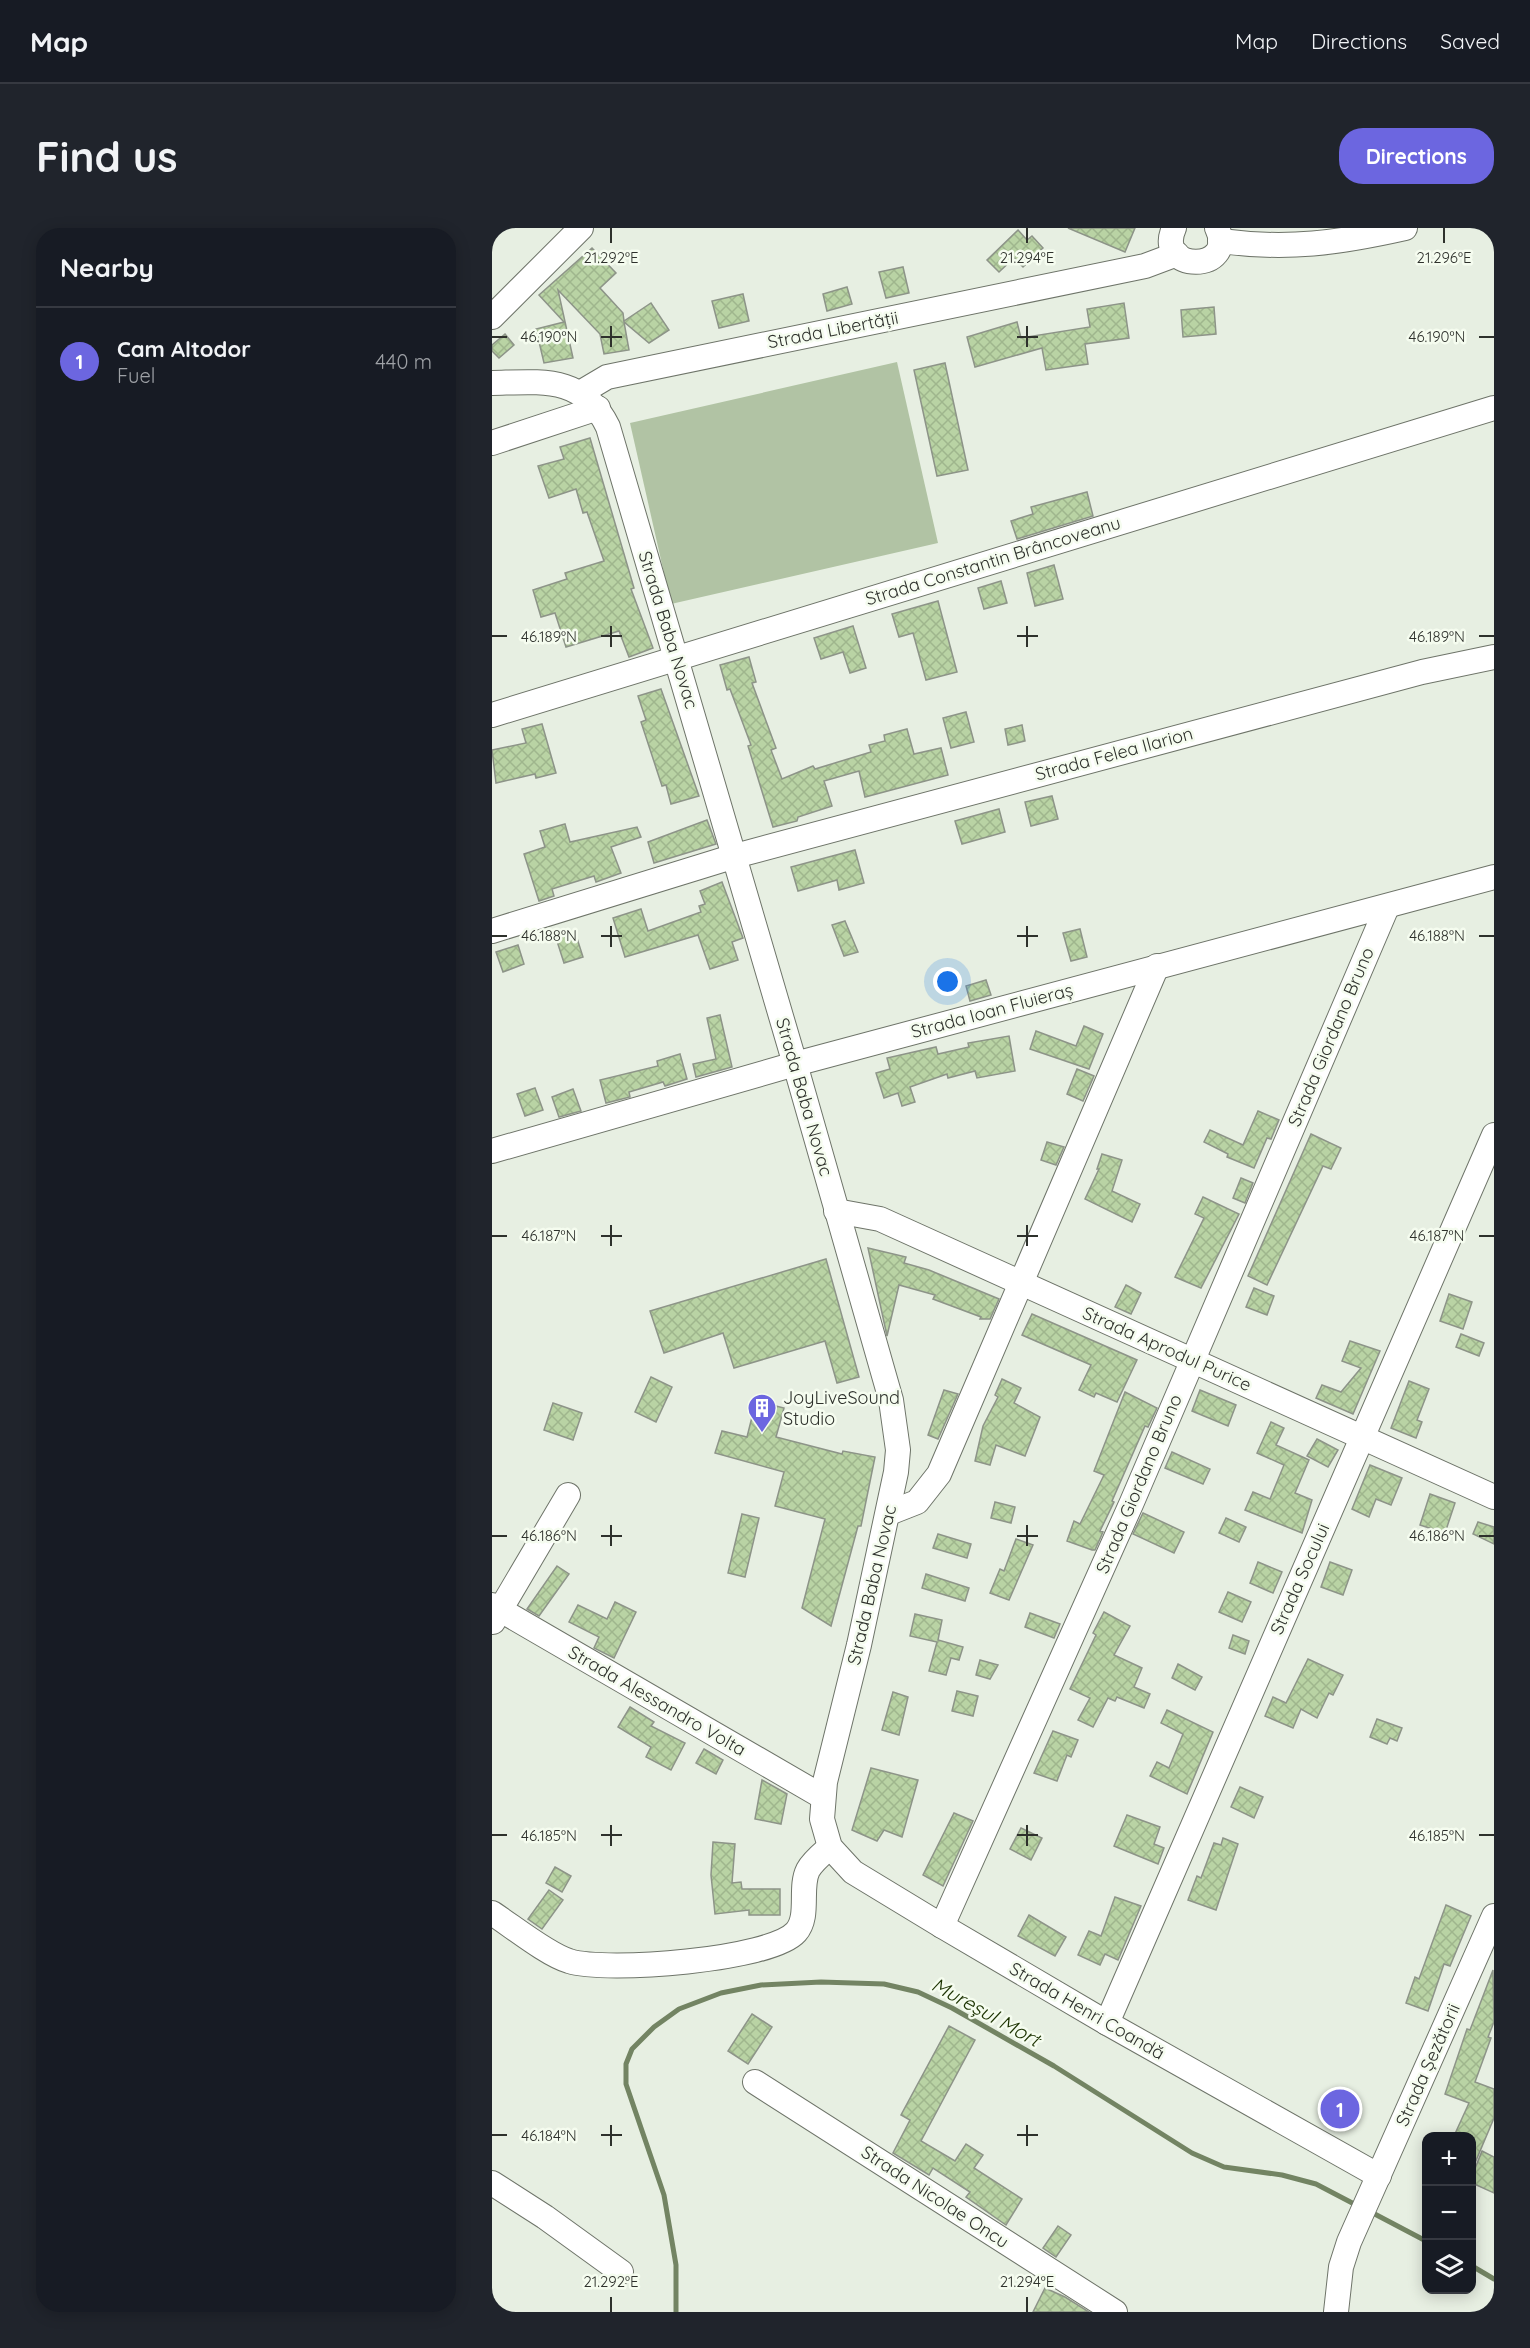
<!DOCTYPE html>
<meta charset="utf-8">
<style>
:root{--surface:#171b24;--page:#20242c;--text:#f1f3f6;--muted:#9ea1a6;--line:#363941;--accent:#6c66e0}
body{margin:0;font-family:Quicksand,sans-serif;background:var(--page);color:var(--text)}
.controls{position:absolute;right:18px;bottom:18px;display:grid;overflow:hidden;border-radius:12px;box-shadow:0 3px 15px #0003}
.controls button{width:54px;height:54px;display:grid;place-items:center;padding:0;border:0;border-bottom:2px solid var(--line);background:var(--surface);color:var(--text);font:30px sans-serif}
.you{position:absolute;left:456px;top:754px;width:21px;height:21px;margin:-15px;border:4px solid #fff;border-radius:50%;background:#1a73e8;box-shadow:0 0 0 9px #1a73e833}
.badge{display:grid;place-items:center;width:39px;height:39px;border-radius:50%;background:var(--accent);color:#fff;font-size:20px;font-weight:700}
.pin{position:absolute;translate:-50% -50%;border:3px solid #fff;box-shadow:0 2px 6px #0006}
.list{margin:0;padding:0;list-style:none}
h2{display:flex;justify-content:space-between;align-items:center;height:78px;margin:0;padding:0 24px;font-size:26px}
h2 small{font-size:20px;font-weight:400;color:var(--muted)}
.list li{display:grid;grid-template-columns:39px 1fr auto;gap:18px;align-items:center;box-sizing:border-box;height:108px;padding:0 24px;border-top:2px solid var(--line)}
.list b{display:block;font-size:22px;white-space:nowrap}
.list p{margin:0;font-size:20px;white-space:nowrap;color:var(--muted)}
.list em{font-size:20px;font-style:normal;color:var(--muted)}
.icon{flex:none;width:33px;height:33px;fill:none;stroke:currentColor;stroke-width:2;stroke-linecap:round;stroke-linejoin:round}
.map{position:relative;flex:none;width:1002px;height:2084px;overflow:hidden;border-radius:24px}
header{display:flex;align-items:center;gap:36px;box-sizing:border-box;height:84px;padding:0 30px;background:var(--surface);border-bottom:2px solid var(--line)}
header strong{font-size:28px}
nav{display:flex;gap:33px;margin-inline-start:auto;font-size:21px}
.intro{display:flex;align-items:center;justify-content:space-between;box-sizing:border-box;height:144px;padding:0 36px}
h1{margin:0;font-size:42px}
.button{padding:15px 27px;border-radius:24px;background:var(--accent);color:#fff;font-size:21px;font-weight:700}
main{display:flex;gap:36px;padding:0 36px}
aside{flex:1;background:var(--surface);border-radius:24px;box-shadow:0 3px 15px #0003}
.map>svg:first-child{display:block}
.pitch{fill:#b1c3a4}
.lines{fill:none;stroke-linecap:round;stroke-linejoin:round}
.stream{stroke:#738463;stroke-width:5}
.building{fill:url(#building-cross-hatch);stroke:#8d9488;stroke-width:1.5}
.minor-casing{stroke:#6e7469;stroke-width:26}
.minor{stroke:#fff;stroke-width:24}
.ticks{fill:none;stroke:#2e312c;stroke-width:2}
.labels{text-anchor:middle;stroke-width:5;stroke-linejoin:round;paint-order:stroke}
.street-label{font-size:18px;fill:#2e312c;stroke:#f5fcef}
.poi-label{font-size:18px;fill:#2e312c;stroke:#f5fcef;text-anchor:start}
.water-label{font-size:20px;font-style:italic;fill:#1b3200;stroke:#f5fcef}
.ticks-label{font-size:15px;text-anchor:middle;fill:#2e312c;stroke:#f5fcef;stroke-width:5;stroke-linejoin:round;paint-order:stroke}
</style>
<header>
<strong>Map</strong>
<nav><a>Map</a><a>Directions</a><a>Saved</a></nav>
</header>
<div class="intro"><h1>Find us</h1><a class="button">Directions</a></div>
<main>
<aside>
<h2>Nearby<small></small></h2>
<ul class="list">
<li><span class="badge">1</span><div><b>Cam Altodor</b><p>Fuel</p></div><em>440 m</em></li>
</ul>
</aside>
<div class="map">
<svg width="1002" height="2084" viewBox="0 0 1002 2084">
<defs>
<pattern id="building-cross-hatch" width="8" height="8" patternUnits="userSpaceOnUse" patternTransform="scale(1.5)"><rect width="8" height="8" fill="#b9d3a4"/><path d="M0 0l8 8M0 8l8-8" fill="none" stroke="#9fb68d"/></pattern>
</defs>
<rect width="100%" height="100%" fill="#e7efe2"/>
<!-- pitch -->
<polygon class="pitch" points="405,134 446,315 179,376 138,195"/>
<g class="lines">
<!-- stream -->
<g class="stream">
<polyline points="877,1983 934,2013"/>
<polyline points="980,2038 1002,2051"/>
<polyline points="184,2084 184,2037 172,1967 134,1856 134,1836 140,1821 162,1799 187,1781 229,1765 269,1757 329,1754 392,1756 426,1764 460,1780 562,1838 700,1925 732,1939 790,1947 824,1956 866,1978"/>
</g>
</g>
<!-- building -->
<g class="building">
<polygon points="576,0 643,0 633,24"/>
<polygon points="526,2 535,12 540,8 551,20 531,39 522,30 507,44 495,32"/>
<polygon points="100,20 124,45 108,60 131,85 132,93 159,75 177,102 157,115 132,94 137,122 112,126 108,106 66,62 81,130 52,135 44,101 72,94 47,67"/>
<polygon points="411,39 417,65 394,70 387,44"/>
<polygon points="355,59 360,76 335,83 331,66"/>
<polygon points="251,66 257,93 227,100 220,73"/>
<polygon points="632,75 637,110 593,116 596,136 554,142 550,120 483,139 475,109 525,94 529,110 598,99 595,81"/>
<polygon points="722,79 724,106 691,109 689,82"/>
<polygon points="13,106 22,117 7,130 0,123 0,117"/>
<polygon points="453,135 476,242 445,248 422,142"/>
<polygon points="98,210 142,360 139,361 161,420 137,429 127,403 74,419 63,385 49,389 41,362 75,351 73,345 112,333 95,284 91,285 84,261 57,270 46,238 72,231 68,219"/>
<polygon points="595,264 601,288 525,311 519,293 541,286 539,279"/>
<polygon points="562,337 571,371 543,378 535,345"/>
<polygon points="509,353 515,375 492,381 486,360"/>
<polygon points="446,373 465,444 434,452 421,405 407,409 400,386"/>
<polygon points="361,398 374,440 358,445 351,424 329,431 322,410"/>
<polygon points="257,429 264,454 260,455 284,520 279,522 290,551 321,538 323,541 379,524 377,517 393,513 392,507 415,501 422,526 449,520 456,547 373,569 367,543 332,553 340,578 306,589 305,593 281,599 256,518 259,517 238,461 235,462 228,437"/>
<polygon points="169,461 207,568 179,576 174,557 170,558 149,494 154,492 146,468"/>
<polygon points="474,484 482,514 459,520 451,490"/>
<polygon points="50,496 64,545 44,550 43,546 4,555 0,522 34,515 30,501"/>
<polygon points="530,497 533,513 516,517 513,501"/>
<polygon points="560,568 566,591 539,598 533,574"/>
<polygon points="507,581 513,604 470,616 463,593"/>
<polygon points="215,592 224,616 162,635 156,614"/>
<polygon points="73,596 78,614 145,599 149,609 119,619 129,645 104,654 102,648 60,661 62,668 47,673 32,626 53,619 48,603"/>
<polygon points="363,622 372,655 347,662 345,652 306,663 299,639"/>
<polygon points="230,654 251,710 240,714 246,732 218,741 206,707 133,729 121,690 149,681 156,703 209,684 207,678 213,676 208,663"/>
<polygon points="353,693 366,724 352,728 340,697"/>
<polygon points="588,701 595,729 579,733 571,705"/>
<polygon points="83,704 91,729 72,735 64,710"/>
<polygon points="26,717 32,736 11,744 4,724"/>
<polygon points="494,752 499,767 478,773 474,758"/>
<polygon points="228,787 240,839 204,849 201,836 224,831 215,790"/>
<polygon points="592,798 611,806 597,841 538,821 544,803 584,818"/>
<polygon points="517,808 523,843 485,850 483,843 456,850 455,846 418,859 423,874 410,878 406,865 392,870 384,845 398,841 395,830 444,819 446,826 477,819 476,815"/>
<polygon points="188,826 195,851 173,858 171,854 137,864 138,869 114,875 108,852 166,838 165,833"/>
<polygon points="585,841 602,848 591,873 575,866"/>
<polygon points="43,860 51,882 33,888 25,866"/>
<polygon points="81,861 89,883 67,889 60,869"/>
<polygon points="766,883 787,892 779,911 775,910 762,940 735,929 736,926 712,914 718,902 751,917"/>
<polygon points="819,906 849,920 839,941 831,938 775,1057 756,1048"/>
<polygon points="555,914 572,919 564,937 549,932"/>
<polygon points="610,926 630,932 620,963 648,976 640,994 593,971 607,941 605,941"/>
<polygon points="749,950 761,955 753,975 741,970"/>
<polygon points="711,969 747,986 709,1060 683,1049 712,990 703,986"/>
<polygon points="376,1020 414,1029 412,1035 437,1042 507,1071 498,1091 488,1091 489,1089 441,1071 443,1067 407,1057 395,1108"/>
<polygon points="334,1031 367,1149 345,1155 333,1113 242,1140 231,1105 172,1125 158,1083"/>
<polygon points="634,1057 649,1065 639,1086 623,1079"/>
<polygon points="762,1060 782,1068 775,1087 754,1079"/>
<polygon points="957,1066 980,1074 971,1101 948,1093"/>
<polygon points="540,1086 645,1132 625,1174 604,1165 602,1169 587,1162 599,1137 530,1107"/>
<polygon points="969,1106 992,1115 987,1128 964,1119"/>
<polygon points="858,1113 888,1123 861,1186 824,1170 830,1157 849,1164 869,1140 850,1133"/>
<polygon points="159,1149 180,1159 164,1194 143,1184"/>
<polygon points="510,1151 529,1160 522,1175 548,1189 533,1228 504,1217 498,1237 483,1233 491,1198 506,1169 503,1167"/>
<polygon points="917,1153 937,1161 925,1192 930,1194 924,1210 899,1200"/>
<polygon points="452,1162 466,1166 446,1211 436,1207"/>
<polygon points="708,1162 744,1177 736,1198 700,1183"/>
<polygon points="633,1164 665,1180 656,1199 653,1198 620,1273 622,1274 608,1303 611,1304 603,1322 600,1322 575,1313 582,1293 588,1296 612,1247 602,1243"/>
<polygon points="264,1173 292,1180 284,1209 350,1226 351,1223 383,1229 369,1298 366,1298 339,1398 310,1380 333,1291 283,1278 292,1244 223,1225 230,1203 255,1209"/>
<polygon points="61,1175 90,1185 81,1212 52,1202"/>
<polygon points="779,1194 792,1200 784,1217 817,1232 803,1265 820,1272 810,1305 753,1282 761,1264 778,1271 792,1237 765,1225"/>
<polygon points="825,1211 846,1222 836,1239 815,1228"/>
<polygon points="680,1224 718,1241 711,1256 673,1240"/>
<polygon points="878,1237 910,1250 899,1277 884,1271 877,1289 860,1281"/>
<polygon points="938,1266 963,1275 953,1305 928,1297"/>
<polygon points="503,1274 523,1279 519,1295 499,1290"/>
<polygon points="651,1285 692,1304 682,1325 641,1306"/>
<polygon points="250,1286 267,1290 253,1349 236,1345"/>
<polygon points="734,1290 754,1299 747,1314 727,1305"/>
<polygon points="986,1294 1002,1299 1002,1316 981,1306"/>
<polygon points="446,1306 479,1316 475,1330 441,1320"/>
<polygon points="524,1311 541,1317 517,1372 498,1365 508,1341 512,1343"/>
<polygon points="766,1334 790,1344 781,1365 758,1355"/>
<polygon points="838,1334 860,1342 851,1367 829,1359"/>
<polygon points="65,1338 77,1346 47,1388 35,1381"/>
<polygon points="434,1346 477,1360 473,1373 430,1360"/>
<polygon points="736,1364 759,1374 750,1394 727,1384"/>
<polygon points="123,1374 144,1384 122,1430 102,1420 107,1409 77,1394 86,1377 115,1391"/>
<polygon points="612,1384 638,1398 622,1427 650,1440 642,1459 658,1466 652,1480 625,1469 623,1473 616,1470 601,1499 586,1492 598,1470 578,1461 604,1407 601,1405"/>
<polygon points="538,1385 568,1396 562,1410 533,1399"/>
<polygon points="423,1386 450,1392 446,1412 471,1419 467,1432 459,1430 454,1447 437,1443 445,1414 418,1408"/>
<polygon points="741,1407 757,1413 753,1426 737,1420"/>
<polygon points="816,1431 851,1447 841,1467 837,1465 825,1490 809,1481 801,1500 773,1488 781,1469 794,1475"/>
<polygon points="488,1432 506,1437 498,1451 484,1447"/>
<polygon points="686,1436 710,1449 703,1462 680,1450"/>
<polygon points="465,1463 486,1468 481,1488 460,1483"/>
<polygon points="401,1464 416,1469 407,1507 390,1502"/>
<polygon points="138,1479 162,1494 159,1498 193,1515 179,1542 154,1529 159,1519 126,1499"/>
<polygon points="675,1482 721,1504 695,1566 658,1548 665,1534 677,1540 691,1506 669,1495"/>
<polygon points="885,1491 910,1500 905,1513 898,1510 895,1516 878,1509"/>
<polygon points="561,1503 586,1512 579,1529 575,1527 565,1553 542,1545"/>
<polygon points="212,1521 231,1532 224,1546 204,1535"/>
<polygon points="379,1540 426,1552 410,1609 392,1602 385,1613 360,1602"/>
<polygon points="270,1552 295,1566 289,1596 263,1591"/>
<polygon points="748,1559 771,1569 762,1590 739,1579"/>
<polygon points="462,1585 481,1593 451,1658 431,1647"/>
<polygon points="635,1587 668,1599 662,1616 672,1620 666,1636 622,1618"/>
<polygon points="529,1600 550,1610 539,1632 518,1621"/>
<polygon points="731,1610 746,1616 724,1682 696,1672 705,1648 709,1650 722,1615 729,1617"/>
<polygon points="221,1614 243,1616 240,1655 249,1654 250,1661 288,1661 288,1687 257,1687 257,1682 223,1686 219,1647"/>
<polygon points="63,1639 79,1648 70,1664 54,1655"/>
<polygon points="57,1662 71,1672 50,1701 36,1691"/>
<polygon points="623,1669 649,1678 626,1732 613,1726 608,1737 586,1727 597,1703 609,1708"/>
<polygon points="954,1677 979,1688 958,1738 952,1736 936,1783 914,1775 923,1749 927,1751"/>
<polygon points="537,1687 574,1709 563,1728 526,1708"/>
<polygon points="1001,1742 1002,1794 996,1809 999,1810 983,1854 1002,1861 1002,1890 980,1942 980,1908 962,1908 977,1875 953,1866 975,1801 978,1802"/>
<polygon points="260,1786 280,1799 256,1836 236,1823"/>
<polygon points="457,1798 483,1812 429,1913 463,1933 474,1916 491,1927 482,1940 530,1971 514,1997 474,1969 478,1964 441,1940 437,1947 401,1925 418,1892 409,1887"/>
<polygon points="990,1923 1002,1929 1002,1965 980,1955 980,1948"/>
<polygon points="566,1998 579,2007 564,2029 551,2020"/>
<polygon points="553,2060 573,2069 597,2084 541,2084"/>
</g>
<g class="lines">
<!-- minor casing -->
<g class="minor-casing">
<g id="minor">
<path d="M682 0C662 45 746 45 725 0"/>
<path d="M728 13C796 22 846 15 913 0"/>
<polyline points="0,89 89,0"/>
<path d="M0 155C49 154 91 147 116 199L303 836 399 1172 406 1222 404 1244 367 1417 333 1554 330 1591 338 1619 361 1644 450 1698 615 1795 887 1948"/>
<polyline points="88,165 115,149 653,38 685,26"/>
<polyline points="0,215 106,180"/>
<polyline points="0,487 1002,180"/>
<polyline points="0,703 243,628 930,444 1002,429"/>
<polyline points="0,923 303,836 1002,649"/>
<polyline points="344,983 388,991 1002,1269"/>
<polyline points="397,1285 425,1274 447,1246 665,738"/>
<polyline points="0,1377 331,1569"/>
<polyline points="1,1394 76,1267"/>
<path d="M0 1685C20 1698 56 1727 77 1733 114 1745 279 1732 304 1704 318 1688 307 1660 316 1642 321 1633 330 1626 338 1619"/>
<polyline points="450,1698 640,1274 895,679"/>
<polyline points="615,1795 1002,907"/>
<polyline points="263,1854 623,2084"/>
<polyline points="0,1955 53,1989 129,2044"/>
<polyline points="844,2084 849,2039 857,2014 1002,1688"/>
</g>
</g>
<!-- minor -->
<use href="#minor" class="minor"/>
</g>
<!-- ticks -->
<path class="ticks" d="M119 0V15M535 0V15M952 0V15M119 98V119M535 98V119M0 109H15M109 109H130M525 109H546M987 109H1002M119 398V419M535 398V419M0 408H15M109 408H130M525 408H546M987 408H1002M119 698V719M535 698V719M0 708H15M109 708H130M525 708H546M987 708H1002M119 997V1018M535 997V1018M0 1008H15M109 1008H130M525 1008H546M987 1008H1002M119 1297V1318M535 1297V1318M0 1308H15M109 1308H130M525 1308H546M987 1308H1002M119 1597V1618M535 1597V1618M0 1607H15M109 1607H130M525 1607H546M987 1607H1002M119 1897V1918M535 1897V1918M0 1907H15M109 1907H130M525 1907H546M119 2069V2084M535 2069V2084"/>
<!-- icons -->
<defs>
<g id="building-pin" transform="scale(1.5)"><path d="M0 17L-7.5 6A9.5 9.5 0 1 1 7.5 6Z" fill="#6c66e0" stroke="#f5fcef"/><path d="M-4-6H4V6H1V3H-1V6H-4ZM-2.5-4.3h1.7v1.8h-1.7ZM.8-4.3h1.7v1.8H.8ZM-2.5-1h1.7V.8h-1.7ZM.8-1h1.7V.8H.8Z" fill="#fff"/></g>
</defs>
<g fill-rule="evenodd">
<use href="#building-pin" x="270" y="1180"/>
</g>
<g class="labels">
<!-- street labels -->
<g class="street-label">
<text transform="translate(341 102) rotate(-11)" y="6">Strada Libertății</text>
<text transform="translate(501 333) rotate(-17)" y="6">Strada Constantin Brâncoveanu</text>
<text transform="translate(176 402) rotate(73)" y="6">Strada Baba Novac</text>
<text transform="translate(622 526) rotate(-15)" y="6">Strada Felea Ilarion</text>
<text transform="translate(500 783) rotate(-15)" y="6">Strada Ioan Fluieraș</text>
<text transform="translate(839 809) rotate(-67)" y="6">Strada Giordano Bruno</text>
<text transform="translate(312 869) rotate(74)" y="6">Strada Baba Novac</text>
<text transform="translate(675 1121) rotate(24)" y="6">Strada Aprodul Purice</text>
<text transform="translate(647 1256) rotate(-67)" y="6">Strada Giordano Bruno</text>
<text transform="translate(808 1351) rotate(-66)" y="6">Strada Socului</text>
<text transform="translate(380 1357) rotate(-77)" y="6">Strada Baba Novac</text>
<text transform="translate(165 1473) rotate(30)" y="6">Strada Alessandro Volta</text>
<text transform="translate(595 1783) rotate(30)" y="6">Strada Henri Coandă</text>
<text transform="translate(936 1837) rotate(-66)" y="6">Strada Șezătorii</text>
<text transform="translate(443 1969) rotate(33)" y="6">Strada Nicolae Oncu</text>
</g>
<!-- poi labels -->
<g class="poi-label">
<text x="291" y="1176">JoyLiveSound<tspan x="291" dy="21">Studio</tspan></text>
</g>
<!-- water labels -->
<g class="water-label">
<text transform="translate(494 1784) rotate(29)" y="7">Mureșul Mort</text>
</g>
</g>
<g class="ticks-label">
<text x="119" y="35">21.292°E</text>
<text x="535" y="35">21.294°E</text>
<text x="952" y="35">21.296°E</text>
<text x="57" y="114">46.190°N</text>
<text x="945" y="114">46.190°N</text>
<text x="57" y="414">46.189°N</text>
<text x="945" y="414">46.189°N</text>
<text x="57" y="713">46.188°N</text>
<text x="945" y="713">46.188°N</text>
<text x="57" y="1013">46.187°N</text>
<text x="945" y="1013">46.187°N</text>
<text x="57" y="1313">46.186°N</text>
<text x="945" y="1313">46.186°N</text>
<text x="57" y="1613">46.185°N</text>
<text x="945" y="1613">46.185°N</text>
<text x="57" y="1913">46.184°N</text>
<text x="119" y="2059">21.292°E</text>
<text x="535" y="2059">21.294°E</text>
</g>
</svg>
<div class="controls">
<button>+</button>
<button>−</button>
<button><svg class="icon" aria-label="layers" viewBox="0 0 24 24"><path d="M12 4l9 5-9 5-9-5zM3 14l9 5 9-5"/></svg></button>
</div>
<div class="you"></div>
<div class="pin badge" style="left:848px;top:1881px">1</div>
</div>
</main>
